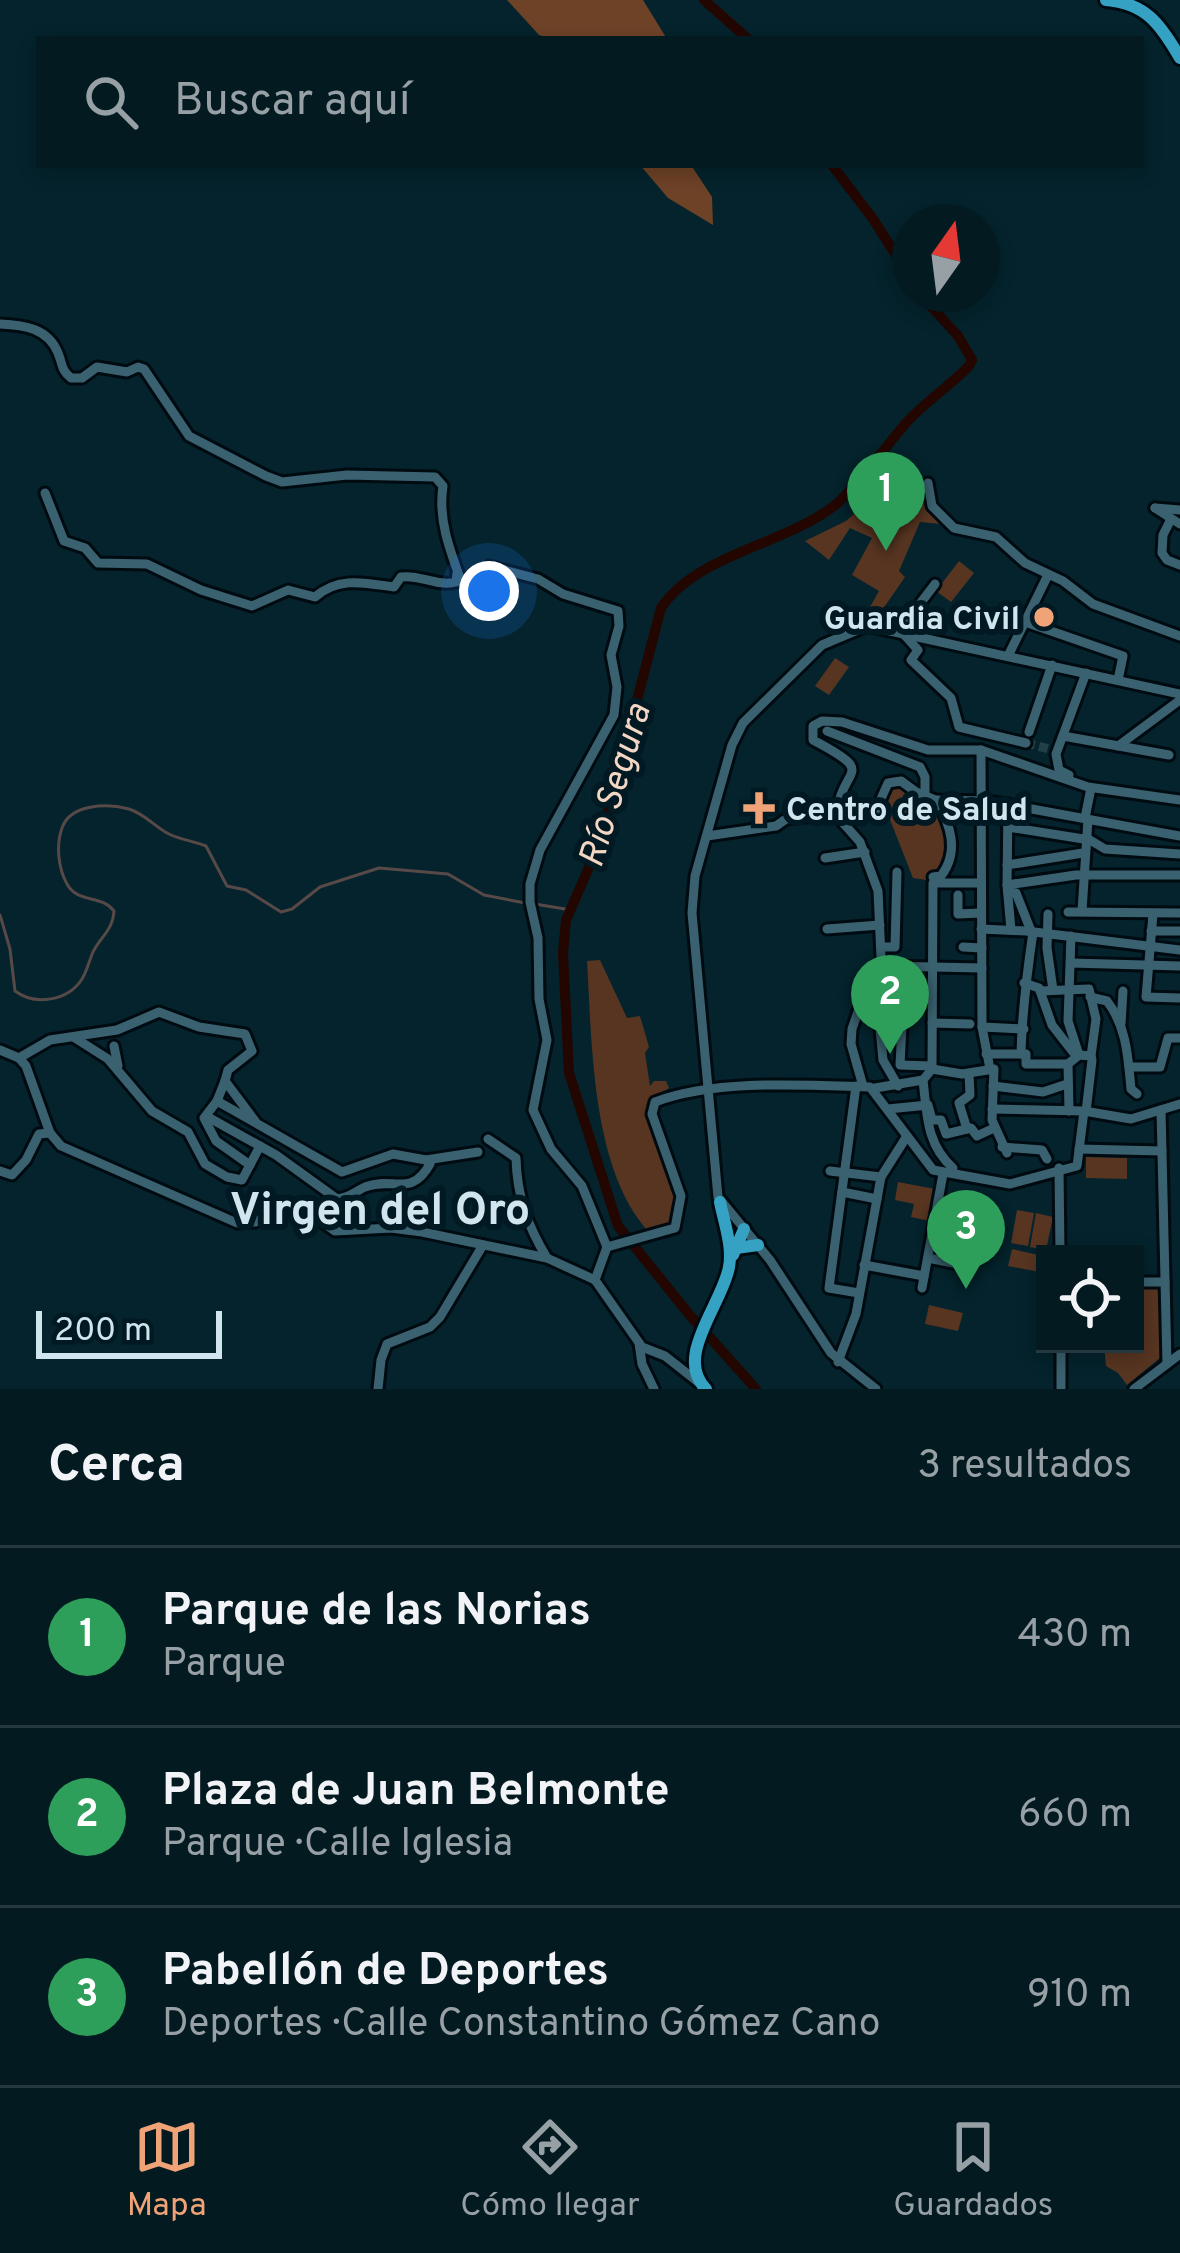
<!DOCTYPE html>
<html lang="es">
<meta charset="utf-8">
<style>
:root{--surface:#031a21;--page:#11272e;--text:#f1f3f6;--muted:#97a1a5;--line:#24383f;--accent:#efa376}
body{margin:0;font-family:Overpass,sans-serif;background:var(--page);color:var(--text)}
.controls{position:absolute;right:36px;bottom:36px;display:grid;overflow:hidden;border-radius:0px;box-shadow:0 6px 18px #0003}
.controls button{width:108px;height:108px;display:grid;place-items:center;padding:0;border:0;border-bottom:3px solid var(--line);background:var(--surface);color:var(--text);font:60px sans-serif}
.compass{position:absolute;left:892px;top:204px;width:108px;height:108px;border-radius:50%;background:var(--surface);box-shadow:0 6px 18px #0003;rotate:14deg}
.scale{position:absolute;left:36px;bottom:30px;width:186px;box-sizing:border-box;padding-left:12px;border:6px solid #d0e5ed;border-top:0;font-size:33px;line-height:42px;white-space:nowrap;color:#d0e5ed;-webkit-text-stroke:9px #001922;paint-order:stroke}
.you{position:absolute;left:489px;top:591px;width:42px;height:42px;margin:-30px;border:9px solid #fff;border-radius:50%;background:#1a73e8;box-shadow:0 0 0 18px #1a73e833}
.badge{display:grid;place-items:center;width:78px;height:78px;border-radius:50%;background:var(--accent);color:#fff;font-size:39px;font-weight:700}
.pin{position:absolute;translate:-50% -99px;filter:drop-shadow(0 3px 6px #0008)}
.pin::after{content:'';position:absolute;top:63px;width:42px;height:36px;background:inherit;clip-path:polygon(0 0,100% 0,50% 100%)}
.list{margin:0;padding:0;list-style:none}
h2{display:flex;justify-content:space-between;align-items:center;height:156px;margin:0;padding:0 48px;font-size:51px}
h2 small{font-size:39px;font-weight:400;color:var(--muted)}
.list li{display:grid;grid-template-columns:78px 1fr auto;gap:36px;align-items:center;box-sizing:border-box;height:180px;padding:0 48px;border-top:3px solid var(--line)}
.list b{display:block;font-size:45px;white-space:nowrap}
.list p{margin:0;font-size:39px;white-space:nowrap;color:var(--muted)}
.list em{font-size:39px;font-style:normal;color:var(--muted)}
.icon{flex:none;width:66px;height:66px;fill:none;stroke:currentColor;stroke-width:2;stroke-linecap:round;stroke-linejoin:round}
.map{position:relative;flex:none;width:1180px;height:1389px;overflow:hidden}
.search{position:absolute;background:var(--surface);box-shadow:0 6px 18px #0003;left:36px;right:36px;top:36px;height:132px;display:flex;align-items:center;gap:30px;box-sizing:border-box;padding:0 42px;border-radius:0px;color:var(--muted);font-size:45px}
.sheet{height:696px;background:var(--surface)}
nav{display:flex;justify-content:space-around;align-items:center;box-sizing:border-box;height:168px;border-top:3px solid var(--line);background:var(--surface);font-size:33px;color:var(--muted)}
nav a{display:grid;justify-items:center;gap:6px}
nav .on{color:var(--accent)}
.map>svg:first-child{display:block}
.green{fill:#573521}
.forest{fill:#6e4227}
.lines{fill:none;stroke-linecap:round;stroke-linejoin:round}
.stream{stroke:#574947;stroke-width:3}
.river{stroke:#230600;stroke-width:10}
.minor-tunnel{stroke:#234049;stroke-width:9;stroke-dasharray:9 4.5;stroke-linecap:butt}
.minor-casing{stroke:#000b11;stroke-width:15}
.major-casing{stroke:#000b11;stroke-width:18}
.minor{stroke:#3a616f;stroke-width:9}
.major{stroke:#36a2c3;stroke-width:12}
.poi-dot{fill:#efa376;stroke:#001922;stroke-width:4.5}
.labels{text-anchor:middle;stroke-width:12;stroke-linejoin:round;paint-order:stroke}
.poi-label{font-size:33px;font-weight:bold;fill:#d0e5ed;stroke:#001922;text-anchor:end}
.water-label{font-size:36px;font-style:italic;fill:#f4d6c4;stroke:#001922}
.district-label{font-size:45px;font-weight:bold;fill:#d0e5ed;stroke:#001922}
</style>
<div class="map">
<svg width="1180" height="1389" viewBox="0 0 1180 1389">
<rect width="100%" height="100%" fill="#04232c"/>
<!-- green -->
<g class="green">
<polygon points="914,491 927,493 935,518 942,520 941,524 920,522 899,571 905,577 876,619 862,621 879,591 852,575 872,538 850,528 829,560 805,541 846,521 874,496 908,511"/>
<polygon points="959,561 974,573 951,602 936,591"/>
<polygon points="835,658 849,667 829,695 815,686"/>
<polygon points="899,782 938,803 950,849 940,882 913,878 887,812 880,808 886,788"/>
<path d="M600 960 627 1018 640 1016 649 1047 645 1053 650 1086 654 1081H666L669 1088 651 1099 648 1110 677 1197 670 1228 650 1233C591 1171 592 1042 587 961Z"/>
<polygon points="1086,1157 1127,1158 1127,1179 1086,1178"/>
<polygon points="898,1182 935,1189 930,1221 911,1217 914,1204 895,1200"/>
<polygon points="1017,1210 1034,1213 1028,1246 1011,1243"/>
<polygon points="1036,1213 1053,1217 1046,1250 1030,1247"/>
<polygon points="1012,1249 1043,1256 1040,1272 1008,1266"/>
<polygon points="1154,1287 1159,1290 1161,1357 1127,1385 1118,1373 1106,1366 1104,1344 1135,1344 1135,1294 1142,1294 1142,1288"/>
<polygon points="929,1305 963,1313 958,1331 925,1324"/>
</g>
<!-- forest -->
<g class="forest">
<polygon points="507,0 643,0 667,39 551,39 539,35"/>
<polygon points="640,165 691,165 712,197 713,225 668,198"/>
</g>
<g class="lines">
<!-- stream -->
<g class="stream">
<polyline points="535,904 571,910"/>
<path d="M0 915 10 949 15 991C35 1006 68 1001 82 979 87 971 89 961 93 952 101 936 113 930 114 911 101 894 78 904 67 884 58 868 56 845 62 828 70 804 107 803 129 809 145 814 155 827 169 834 181 840 194 841 206 846L227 886 246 890 281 912 292 909 320 887 379 868 448 874 484 895 525 903"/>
</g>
<!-- river -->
<g class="river">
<polyline points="704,0 748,39"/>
<polyline points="832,165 873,219 910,277"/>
<path d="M756 1389 688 1313 618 1226 569 1073 563 953 566 920 600 842 661 608C696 555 783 545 834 506 855 490 887 444 907 422 926 401 950 386 969 366L972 360 958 336 920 294"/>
</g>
<!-- minor-tunnel -->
<polyline class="minor-tunnel" points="1026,743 1057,751"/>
<!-- minor casing -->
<g class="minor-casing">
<g id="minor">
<path d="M0 324C24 325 48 328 58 353 63 365 61 370 71 378H82L97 367 127 372 138 367 144 369 189 436 266 476 282 482 347 475 435 477 443 486C438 518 449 548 460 578L467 580 489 566 538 579 563 594 618 611 619 626 611 655 617 687 614 715 540 850 530 884V902L538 938 539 999 547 1040 533 1110 551 1149 582 1186 607 1247"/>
<polyline points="928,483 932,506 954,528 996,537 1025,563 1063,581 1093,604 1180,636"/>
<path d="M45 493 64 541 85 548 98 563 147 564 201 590 252 606 288 590 315 597C339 576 365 583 394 587L401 577C420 574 437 587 456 582L457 573"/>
<polyline points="1155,508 1180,524"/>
<polyline points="1155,508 1180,510"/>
<polyline points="1171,519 1163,535 1162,553 1167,560 1180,565"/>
<polyline points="935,584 900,630 918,650 911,660 951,698 959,727 1026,743"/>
<polyline points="1025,622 1123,656 1118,680"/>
<polyline points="1009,654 1048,575"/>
<polyline points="827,731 920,767 925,777 925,797"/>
<polyline points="1029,732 1052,665"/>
<polyline points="1063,736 1169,755"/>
<polyline points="1118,746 1180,700"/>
<polyline points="981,750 982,1027 990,1069"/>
<polyline points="1069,775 1059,770 1056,754 1086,673"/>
<polyline points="1008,804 1007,885 1011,930"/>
<polyline points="876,810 888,783 901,781 916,792 935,800 988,801 1180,836"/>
<polyline points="1085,818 1091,788"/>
<polyline points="1008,827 1090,840 1105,849 1180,854"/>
<polyline points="707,836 776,826 786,819 814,816"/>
<polyline points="825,858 865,852"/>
<polyline points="1007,865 1083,853"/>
<path d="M933 877 941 876C960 851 950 825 937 800"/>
<polyline points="1007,885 1076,875 1180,875"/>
<polyline points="1008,892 1016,893 1031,931"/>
<polyline points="958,895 958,914 980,913"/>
<polyline points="1082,911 1088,819"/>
<polyline points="1068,912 1180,913"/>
<polyline points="1048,914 1047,948 1053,990"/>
<polyline points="1153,914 1146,997 1180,998"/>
<polyline points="827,929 880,925"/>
<polyline points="981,929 1026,931 1180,950"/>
<polyline points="1151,931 1180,931"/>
<polyline points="1071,936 1068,1021 1079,1055"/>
<polyline points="882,947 895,947 897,872"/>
<polyline points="963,947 982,948"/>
<polyline points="1071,963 1180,966"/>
<polyline points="883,966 982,968"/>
<polyline points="905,966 900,1065 932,1066"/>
<polyline points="1024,983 1039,988 1052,1025 1073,1052"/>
<polyline points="1040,991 1089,989 1096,1019 1091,1056"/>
<path d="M1090 997 1107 1001C1127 1027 1128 1058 1131 1089L1137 1094"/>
<polyline points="932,1023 970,1024"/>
<polyline points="1121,1024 1123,991"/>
<polyline points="982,1027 1024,1029"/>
<polyline points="880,1028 883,1060 898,1086"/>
<polyline points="75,1038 108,1059 152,1111 188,1132 205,1164 227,1177 242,1180 260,1146"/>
<polyline points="114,1046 118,1066"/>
<polyline points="0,1050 19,1058 26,1066 50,1133 61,1146 237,1223 255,1222 288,1203 298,1205 335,1231 391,1228 422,1232 547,1258 595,1280 642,1347 665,1356 698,1382"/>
<polyline points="986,1054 1026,1054 1026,1064 1068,1064"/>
<path d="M1021 1054C1022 1013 1027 973 1033 932"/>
<polyline points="19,1058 50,1040 117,1030 159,1012 199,1027 245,1034 252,1051 228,1070 225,1081 255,1121"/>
<polyline points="1129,1067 1160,1067 1168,1038 1180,1038"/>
<polyline points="932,1069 933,883 979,883"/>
<polyline points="932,1069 962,1074 994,1069 992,1120 1007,1153"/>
<path d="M932 1069 923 1080C927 1114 926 1144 953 1168"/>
<polyline points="225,1081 217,1101 204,1118 216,1141 250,1165"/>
<polyline points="856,1086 829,1288 859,1293"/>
<path d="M863 1086 851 1044 852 1029 862 1000 882 979 878 891 860 842 837 816C840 765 881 776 813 740V726L822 721 842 722 928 750H981L1088 787 1180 800"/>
<polyline points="993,1086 1043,1092 1067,1084"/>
<polyline points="875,1088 923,1080"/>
<polyline points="217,1101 342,1172 393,1154 426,1160 478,1152"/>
<polyline points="888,1109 928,1105 932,1120 941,1120 946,1134 971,1128 977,1136 994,1128"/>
<polyline points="992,1109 1084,1111 1131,1119 1180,1104"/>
<polyline points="1161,1110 1167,1364"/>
<polyline points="1069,1111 1068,1064 1079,1055 1091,1056 1092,1060 1086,1112"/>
<path d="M206 1116 276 1155 337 1199C350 1198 354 1192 365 1187 393 1176 411 1198 430 1164L426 1160"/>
<polyline points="967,1129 959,1103 970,1095 969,1074"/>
<path d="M488 1139 516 1158C517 1196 527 1225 547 1258"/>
<polyline points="1002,1147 1042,1150 1047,1159"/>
<polyline points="1079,1149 1162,1151"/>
<polyline points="1059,1168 1060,1254"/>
<polyline points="0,1171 12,1175 26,1160 39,1134 50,1133"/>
<polyline points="830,1171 881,1177"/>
<polyline points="842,1192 877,1199"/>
<path d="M607 1247 675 1228 681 1196 652 1114 655 1102C716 1079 804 1085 870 1087L933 1170 1010 1184 1077 1166 1084 1111"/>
<polyline points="928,1258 963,1265"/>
<polyline points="864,1265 924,1276"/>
<polyline points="595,1280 607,1247"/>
<polyline points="1135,1282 1165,1282"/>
<polyline points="922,1288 943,1174"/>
<polyline points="639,1343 642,1364 654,1389"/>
<polyline points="1061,1344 1061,1389"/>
<polyline points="838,1362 856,1314 881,1177 907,1136"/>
<polyline points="378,1389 381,1360 387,1344 430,1327 440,1317 483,1245"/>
<polyline points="876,1389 831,1353 770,1260 718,1197 692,913 695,876 732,745 743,723 822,645 867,626 1180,694"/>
<polyline points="1134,1389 1180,1354"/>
</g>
</g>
<!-- major casing -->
<g class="major-casing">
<g id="major">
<path d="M1106 0C1146 3 1161 25 1180 58"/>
<polyline points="736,1248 758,1245"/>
<polyline points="733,1255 744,1229"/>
<path d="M706 1389C673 1357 723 1303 729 1267 733 1247 724 1222 720 1202"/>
</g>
</g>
<!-- minor -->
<use href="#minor" class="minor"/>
<!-- major -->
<use href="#major" class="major"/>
</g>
<!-- markers -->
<g class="poi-dot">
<circle cx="1044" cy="617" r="12"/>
<path d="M753 790h12v12h12v12h-12v12h-12v-12h-12v-12h12z"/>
</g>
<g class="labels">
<!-- poi labels -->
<g class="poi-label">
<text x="1020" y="629">Guardia Civil</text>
<text x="786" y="820" text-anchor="start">Centro de Salud</text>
</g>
<!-- water labels -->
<g class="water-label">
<text transform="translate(613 785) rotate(-73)" y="13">Río Segura</text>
</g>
<!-- district labels -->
<g class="district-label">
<text x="380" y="1224">Virgen del Oro</text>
</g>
</g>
</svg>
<div class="controls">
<button><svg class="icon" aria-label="locate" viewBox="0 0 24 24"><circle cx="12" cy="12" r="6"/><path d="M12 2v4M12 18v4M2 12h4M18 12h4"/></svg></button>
</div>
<svg class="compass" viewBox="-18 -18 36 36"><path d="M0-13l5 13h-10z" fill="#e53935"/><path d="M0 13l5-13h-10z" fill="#97a1a5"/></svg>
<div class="scale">200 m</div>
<div class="you"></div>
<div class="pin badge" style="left:886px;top:551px;background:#2e9e5b">1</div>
<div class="pin badge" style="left:890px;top:1054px;background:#2e9e5b">2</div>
<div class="pin badge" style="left:966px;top:1289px;background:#2e9e5b">3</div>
<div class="search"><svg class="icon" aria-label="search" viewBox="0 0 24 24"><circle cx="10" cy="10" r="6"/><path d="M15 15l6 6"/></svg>Buscar aquí</div>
</div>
<section class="sheet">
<h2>Cerca<small>3 resultados</small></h2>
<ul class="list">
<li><span class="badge" style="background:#2e9e5b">1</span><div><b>Parque de las Norias</b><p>Parque</p></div><em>430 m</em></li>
<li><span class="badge" style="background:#2e9e5b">2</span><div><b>Plaza de Juan Belmonte</b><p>Parque · Calle Iglesia</p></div><em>660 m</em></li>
<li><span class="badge" style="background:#2e9e5b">3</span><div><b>Pabellón de Deportes</b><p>Deportes · Calle Constantino Gómez Cano</p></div><em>910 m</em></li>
</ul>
</section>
<nav>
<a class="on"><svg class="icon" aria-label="map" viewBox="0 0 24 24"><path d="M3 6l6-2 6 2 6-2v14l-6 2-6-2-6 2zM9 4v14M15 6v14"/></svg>Mapa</a>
<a><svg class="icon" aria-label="directions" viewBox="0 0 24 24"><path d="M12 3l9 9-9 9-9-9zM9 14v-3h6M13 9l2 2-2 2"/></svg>Cómo llegar</a>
<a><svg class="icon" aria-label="saved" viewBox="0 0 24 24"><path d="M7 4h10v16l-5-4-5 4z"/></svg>Guardados</a>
</nav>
